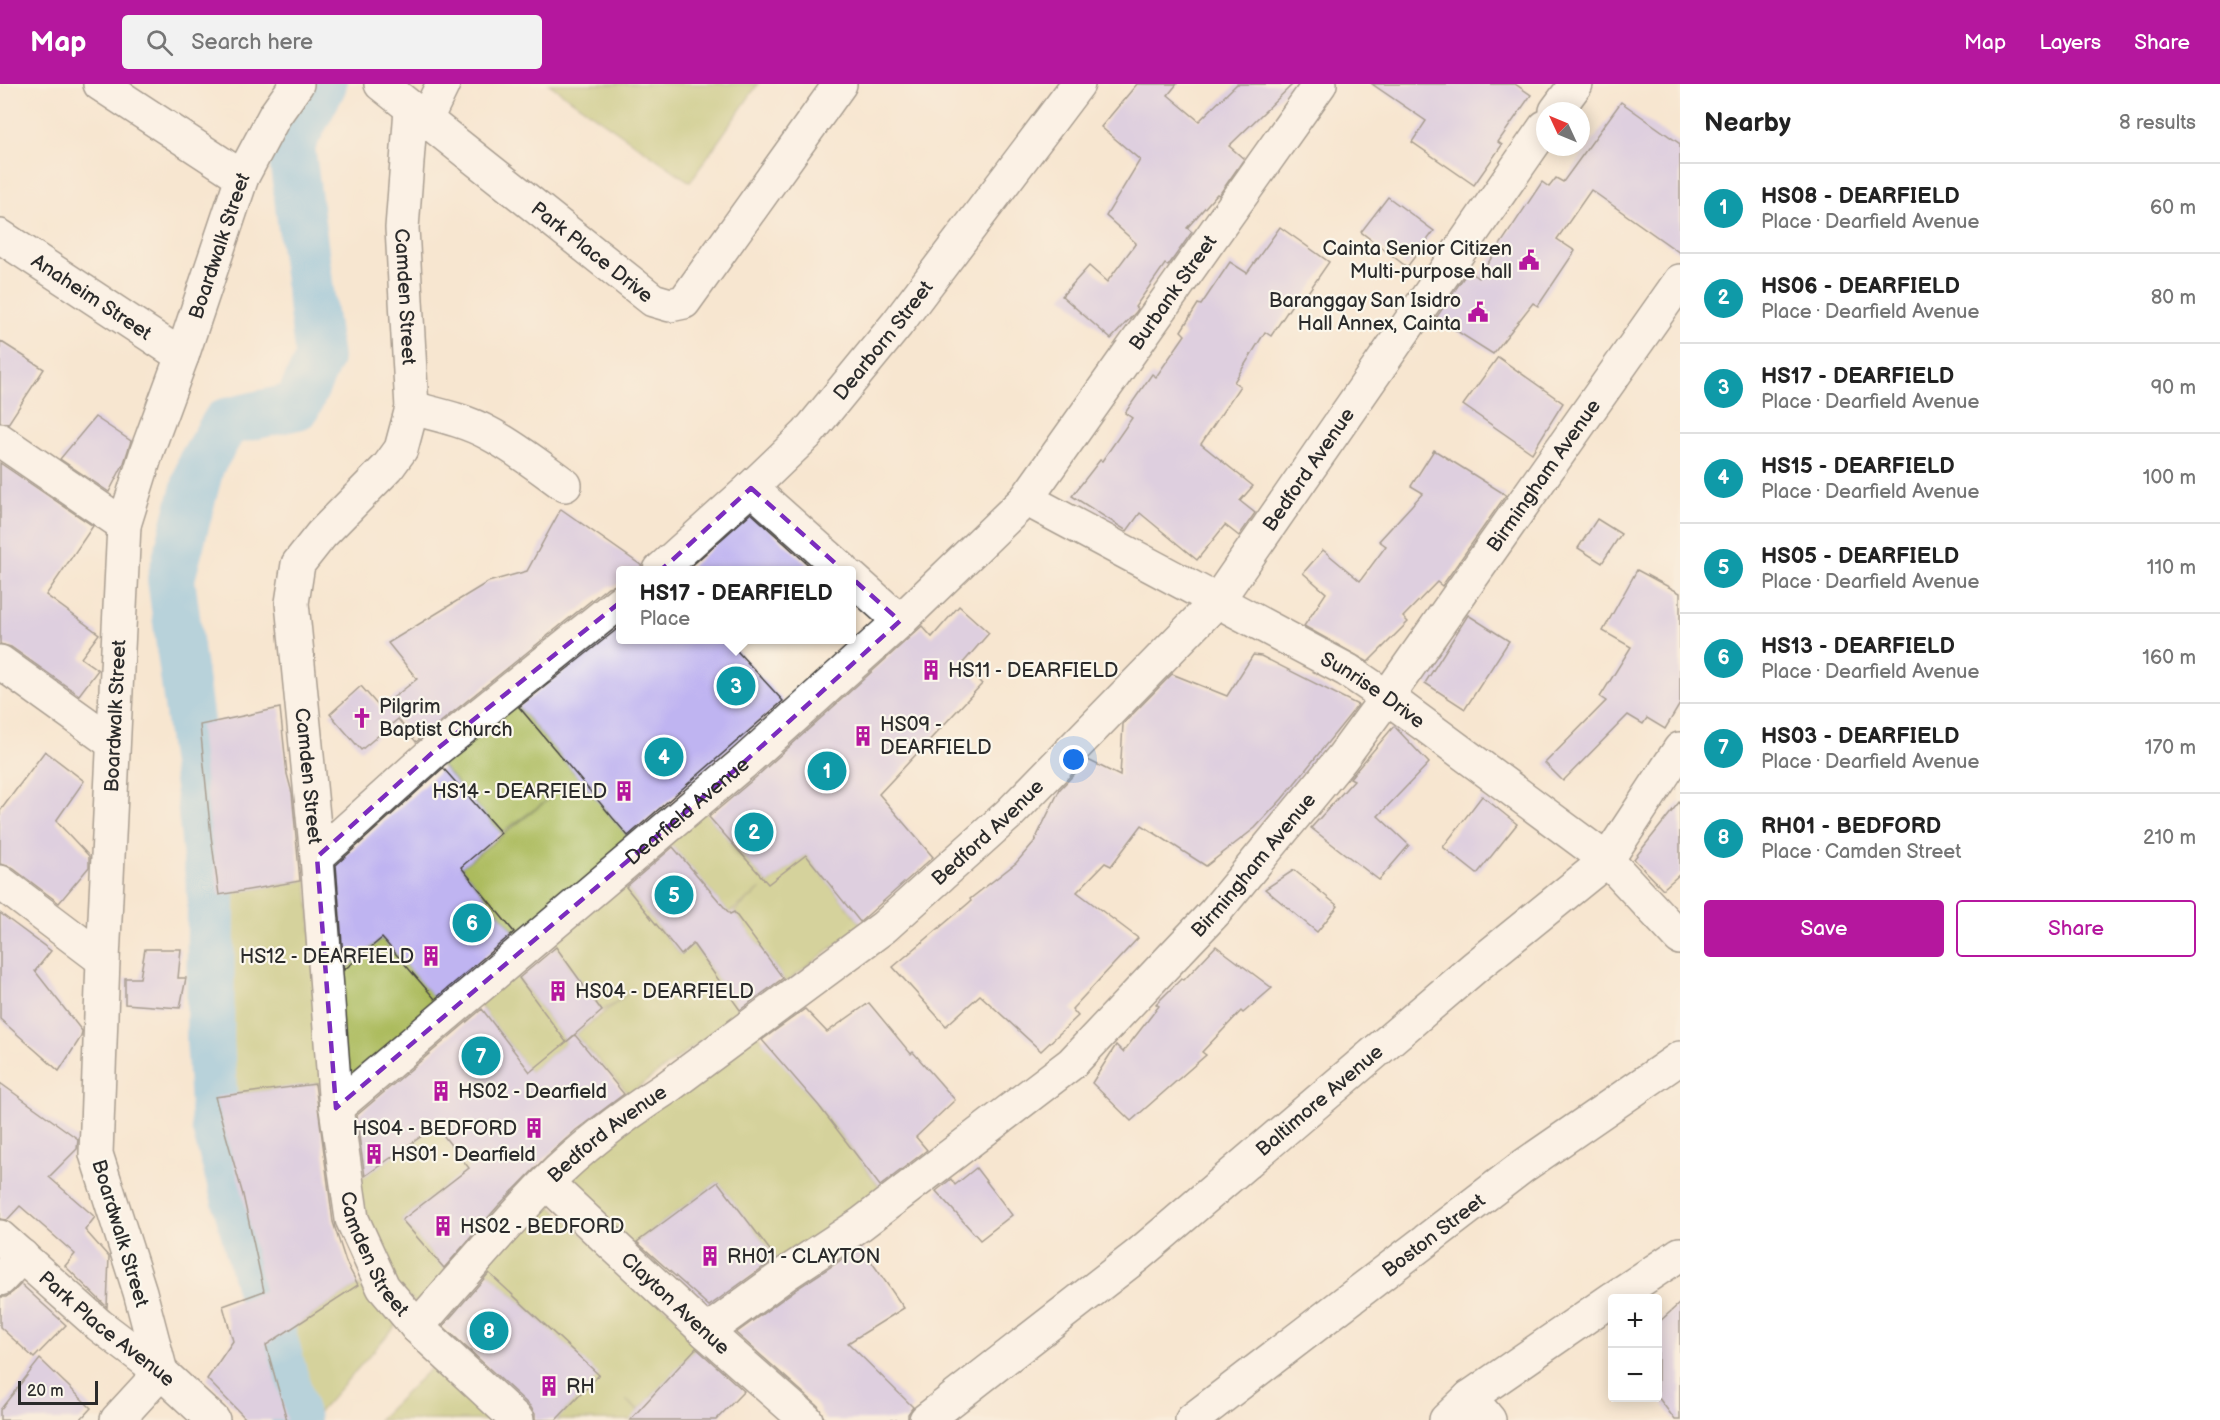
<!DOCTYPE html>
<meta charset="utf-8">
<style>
:root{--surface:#fff;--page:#f2f2f2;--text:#222;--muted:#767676;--line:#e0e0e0;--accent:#b5179e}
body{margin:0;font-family:"Balsamiq Sans",sans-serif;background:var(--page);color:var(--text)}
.controls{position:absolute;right:18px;bottom:18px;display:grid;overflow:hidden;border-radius:6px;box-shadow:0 3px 15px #0003}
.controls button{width:54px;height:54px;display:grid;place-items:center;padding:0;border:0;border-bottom:2px solid var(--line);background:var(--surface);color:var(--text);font:30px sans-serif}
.compass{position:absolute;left:1536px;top:18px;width:54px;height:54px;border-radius:50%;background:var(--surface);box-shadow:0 3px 15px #0003;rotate:314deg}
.scale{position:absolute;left:18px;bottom:15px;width:80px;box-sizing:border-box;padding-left:6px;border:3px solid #2b2b2b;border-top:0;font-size:16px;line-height:21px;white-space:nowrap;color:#2b2b2b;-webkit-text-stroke:4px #fbf7ec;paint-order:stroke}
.you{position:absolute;left:1074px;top:676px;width:21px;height:21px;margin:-15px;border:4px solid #fff;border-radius:50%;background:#1a73e8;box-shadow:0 0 0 9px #1a73e833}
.badge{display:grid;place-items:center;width:39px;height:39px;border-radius:50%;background:var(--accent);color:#fff;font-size:20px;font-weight:700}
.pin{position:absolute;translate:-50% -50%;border:3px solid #fff;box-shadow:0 2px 6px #0006}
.popup{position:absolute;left:616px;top:482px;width:240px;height:78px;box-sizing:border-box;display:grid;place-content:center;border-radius:6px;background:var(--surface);filter:drop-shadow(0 2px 4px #0005);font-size:20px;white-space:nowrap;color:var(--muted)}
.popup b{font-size:22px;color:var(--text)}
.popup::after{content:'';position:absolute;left:50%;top:100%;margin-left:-12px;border:12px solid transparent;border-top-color:var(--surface)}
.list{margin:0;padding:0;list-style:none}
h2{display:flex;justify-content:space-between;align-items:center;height:78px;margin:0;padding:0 24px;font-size:26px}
h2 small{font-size:20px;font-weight:400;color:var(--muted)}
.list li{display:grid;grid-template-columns:39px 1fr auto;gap:18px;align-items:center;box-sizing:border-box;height:90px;padding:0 24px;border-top:2px solid var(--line)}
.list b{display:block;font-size:22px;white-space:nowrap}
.list p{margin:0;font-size:20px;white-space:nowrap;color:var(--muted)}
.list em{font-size:20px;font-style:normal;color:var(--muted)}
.actions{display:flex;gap:12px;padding:18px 24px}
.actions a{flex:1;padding:14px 0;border:2px solid var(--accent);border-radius:6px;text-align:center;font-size:21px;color:var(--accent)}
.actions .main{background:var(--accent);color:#fff}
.icon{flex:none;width:33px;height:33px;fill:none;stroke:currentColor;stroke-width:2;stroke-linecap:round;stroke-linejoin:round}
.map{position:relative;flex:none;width:1680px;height:1336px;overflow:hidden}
header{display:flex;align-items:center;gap:36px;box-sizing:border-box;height:84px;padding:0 30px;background:var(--accent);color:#fff}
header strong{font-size:28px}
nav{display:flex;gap:33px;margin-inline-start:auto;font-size:21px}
.search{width:420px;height:54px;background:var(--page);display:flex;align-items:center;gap:15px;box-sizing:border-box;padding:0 21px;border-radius:6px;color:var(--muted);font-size:22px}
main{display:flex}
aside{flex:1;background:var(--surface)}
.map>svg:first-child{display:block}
.green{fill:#acbb5d;stroke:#6c7344;stroke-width:1.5}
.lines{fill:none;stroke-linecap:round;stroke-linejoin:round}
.river{stroke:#6bbae6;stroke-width:48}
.building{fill:#bfb4f1}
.minor-casing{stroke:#4a4744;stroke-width:36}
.minor{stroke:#fff;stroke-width:33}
.marked{fill:none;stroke:#7b2cbf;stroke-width:4.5;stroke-dasharray:12 8;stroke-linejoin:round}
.labels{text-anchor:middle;stroke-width:4.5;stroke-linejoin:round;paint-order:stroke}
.street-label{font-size:20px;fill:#2b2b2b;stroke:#fbf7ec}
.poi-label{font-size:20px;fill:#2b2b2b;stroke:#fbf7ec;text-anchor:start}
</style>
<header>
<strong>Map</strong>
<div class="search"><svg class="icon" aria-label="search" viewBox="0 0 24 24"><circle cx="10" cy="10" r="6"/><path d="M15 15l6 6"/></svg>Search here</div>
<nav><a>Map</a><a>Layers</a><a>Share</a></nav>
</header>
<main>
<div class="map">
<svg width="1680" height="1336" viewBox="0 0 1680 1336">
<rect width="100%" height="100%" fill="#fbf7ec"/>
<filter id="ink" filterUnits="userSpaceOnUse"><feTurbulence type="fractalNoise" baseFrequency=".0167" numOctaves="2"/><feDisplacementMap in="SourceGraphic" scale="12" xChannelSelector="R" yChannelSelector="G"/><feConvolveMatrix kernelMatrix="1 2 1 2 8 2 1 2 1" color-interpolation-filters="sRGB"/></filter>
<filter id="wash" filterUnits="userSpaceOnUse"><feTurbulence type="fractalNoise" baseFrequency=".008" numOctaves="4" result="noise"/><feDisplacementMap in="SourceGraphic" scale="24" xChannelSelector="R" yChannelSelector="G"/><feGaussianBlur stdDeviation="1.35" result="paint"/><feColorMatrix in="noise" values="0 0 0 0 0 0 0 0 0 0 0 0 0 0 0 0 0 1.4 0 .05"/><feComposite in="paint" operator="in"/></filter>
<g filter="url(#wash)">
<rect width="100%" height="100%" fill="#f7e6d0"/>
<!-- green -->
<g class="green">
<polygon points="549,0 758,0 690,98"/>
<polygon points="514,618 635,760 522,857 461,783 549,715 501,749 439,679"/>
<polygon points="702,725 768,800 806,771 862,841 786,898 734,828 761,805 729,829 665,754"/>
<polygon points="619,794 680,870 693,860 741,927 629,1010 575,951 630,908 602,927 550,855"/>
<polygon points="307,796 324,999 215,1013 210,955 218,858 211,812"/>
<polygon points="382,854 440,920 343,1005 336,893"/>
<polygon points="513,886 566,958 530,988 477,918"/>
<polygon points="751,942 819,1022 891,1118 787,1189 718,1098 632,1161 559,1099"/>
<polygon points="436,1042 508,1128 484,1147 442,1105 402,1136 449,1189 419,1222 390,1196 356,1098"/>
<polygon points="549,1121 703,1257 639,1326 626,1316 648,1336 556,1336 598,1291 480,1180 526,1129"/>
<polygon points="358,1201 399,1238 312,1336 310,1336 280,1252"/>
<polygon points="439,1276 505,1336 378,1336"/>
</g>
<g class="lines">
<!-- river -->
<polyline class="river" points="296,1336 215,1041 210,955 211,812 200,711 171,495 201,380 226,338 297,322 319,274 291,61 323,0"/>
</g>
<g id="blocks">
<!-- building -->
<g class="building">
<polygon points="1137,0 1177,0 1168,11 1199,37 1237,0 1293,0 1229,62 1244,75 1219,111 1217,110 1187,144 1192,148 1168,182 1165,180 1135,223 1138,225 1136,228 1111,255 1062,212 1089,182 1107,198 1136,159 1106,132 1140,76 1101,43"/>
<polygon points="1372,0 1515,0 1531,11 1498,58 1502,61 1474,101 1412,58 1426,37"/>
<polygon points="1621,18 1680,60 1680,169 1591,106 1557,155 1575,167 1538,222 1533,219 1493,270 1436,234 1468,187 1478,194 1542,98 1549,103 1556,94 1563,98"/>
<polygon points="1388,113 1434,147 1407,183 1361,148"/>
<polygon points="1280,143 1329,178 1300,220 1295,216 1271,252 1265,248 1234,298 1240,302 1201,360 1253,402 1240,417 1255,429 1239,452 1225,441 1197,476 1140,429 1127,447 1072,412 1100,376 1102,377 1132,334 1125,329 1152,290 1156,293 1185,251 1181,247 1198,220 1201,221 1230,178 1247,189"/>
<polygon points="0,257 44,285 8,340 0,338"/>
<polygon points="1498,273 1563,319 1532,369 1463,321"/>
<polygon points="95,333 131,357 124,379 109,408 60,375"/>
<polygon points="1434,366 1506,411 1442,502 1437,498 1403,533 1408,538 1368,578 1304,542 1326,509 1303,489 1323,466 1360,497 1386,462 1379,457 1423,409 1411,402"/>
<polygon points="0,379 93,442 46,511 99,550 81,574 98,586 79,611 11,563 0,560"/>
<polygon points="561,425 642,482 642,486 621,486 621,500 608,503 416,658 398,635 361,666 330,630 361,602 380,624 417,595 388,559 488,498 527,487"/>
<polygon points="751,429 814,486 687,486"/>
<polygon points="1597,435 1621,450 1602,479 1578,464"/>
<polygon points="1637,486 1680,509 1680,620 1665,645 1647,634 1643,640 1628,631 1563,697 1545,679 1606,617 1600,613 1631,563 1603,547"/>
<polygon points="959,522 989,549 962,580 982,600 879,710 933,773 860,838 806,771 768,800 709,733 755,694 922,542 932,553"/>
<polygon points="1468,531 1509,557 1465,625 1425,599"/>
<polygon points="621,542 621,555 726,555 783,617 628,752 519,623"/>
<polygon points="1253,571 1261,572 1358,621 1282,715 1255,744 1206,782 1142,741 1111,782 1105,779 1077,808 1138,854 1072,925 1078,932 1041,967 980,911 946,942 893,883 971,817 970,815 1016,779 1034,758 1060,705 1088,676 1120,692 1123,640 1172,590 1227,612"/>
<polygon points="280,624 287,690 292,709 300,797 219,811 211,752 200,641"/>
<polygon points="1394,642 1429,679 1378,732 1409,761 1379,796 1311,744 1354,696 1350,694"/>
<polygon points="45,667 84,697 56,737 89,772 89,783 59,819 11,783 0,780 0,727"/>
<polygon points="443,684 501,749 461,783 514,848 435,915 382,854 344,886 336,781"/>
<polygon points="1482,712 1517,740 1477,790 1443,763"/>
<polygon points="1680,717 1680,790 1663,805 1634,775"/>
<polygon points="673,763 730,830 734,828 783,894 740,926 693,860 681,871 626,803"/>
<polygon points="1294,786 1338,822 1317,848 1265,805"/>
<polygon points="0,829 51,867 35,887 82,947 81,953 59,987 0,935"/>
<polygon points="1216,862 1272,904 1243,929 1241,927 1202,968 1206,971 1131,1037 1092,999 1116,961 1123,968 1159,922 1156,920 1181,895 1184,896"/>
<polygon points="556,863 602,927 566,958 519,894"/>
<polygon points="145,865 181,865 178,894 186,894 180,924 125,920 125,894 140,894"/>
<polygon points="869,919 911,970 913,968 955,1016 916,1053 927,1066 880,1102 819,1022 762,956 805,925 827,948"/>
<polygon points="482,925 530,988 575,951 624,1010 576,1046 547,1072 499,1121 444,1184 402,1136 469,1084 436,1042 365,1092 356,1032"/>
<polygon points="0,999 78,1055 77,1065 49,1093 95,1133 85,1146 109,1173 107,1223 65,1182 75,1170 20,1122 7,1136 0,1135"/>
<polygon points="315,1000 333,1138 346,1178 358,1201 266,1261 287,1336 247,1336 207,1295 233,1257 223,1222 264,1207 243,1111 215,1013"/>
<polygon points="976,1084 1012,1131 980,1156 936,1107 951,1095 955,1101"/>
<polygon points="718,1098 776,1174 709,1222 637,1158"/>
<polygon points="861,1163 904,1224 848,1259 913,1323 908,1330 908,1336 825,1336 818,1322 736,1249 798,1204"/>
<polygon points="489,1189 599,1291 556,1336 535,1336 535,1330 530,1322 443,1242"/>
<polygon points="21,1200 66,1241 34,1274 0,1243 0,1213 6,1213 13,1208"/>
<polygon points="1680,1219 1680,1336 1675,1336 1658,1313 1658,1239"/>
<polygon points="696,1264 744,1307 716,1336 630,1336"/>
<polygon points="40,1275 91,1324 80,1336 0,1336 0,1326"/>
</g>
</g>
</g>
<g filter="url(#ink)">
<use href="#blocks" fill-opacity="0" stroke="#4a4744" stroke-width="1.5"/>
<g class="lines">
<!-- minor casing -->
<g class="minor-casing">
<g id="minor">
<polyline points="100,0 242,93"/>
<path id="s1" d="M381 0 653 216 670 221 684 218 840 0"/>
<path id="s2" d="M411 25 402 144 412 324 401 365 388 383 321 451 298 480 292 519 317 773 336 1024 352 1135 383 1203 417 1243 517 1336"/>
<polyline points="1556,27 1576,0"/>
<polyline points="425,37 443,0"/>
<path id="s3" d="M0 152 182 272"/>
<path d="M412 324C438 331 464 336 488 349 515 363 540 383 565 401"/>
<polyline points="0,356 124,441"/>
<polyline points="751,404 843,486"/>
<path id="s4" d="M1026 415 1347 586 1387 613 1607 776 1680 854"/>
<path id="s5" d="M660 486 751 404 807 350 897 240 1078 0"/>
<polyline points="852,494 900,537"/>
<polyline points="0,578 113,659"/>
<polyline points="317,773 432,669 620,518"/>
<polyline points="0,798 103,876"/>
<path id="s6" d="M336 1024 742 680 900 537 1026 415 1320 0"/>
<path id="s7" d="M547 1099 706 1248 806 1336"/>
<path id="s8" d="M0 1153 99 1241 161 1288 213 1336"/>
<polyline points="0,1195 22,1172"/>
<polyline points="1614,1214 1680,1170"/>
<path id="s9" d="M417 1243C459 1195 501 1145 546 1099 581 1064 623 1032 665 1005L884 843 1009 730 1217 517 1545 43"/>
<path id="s10" d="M706 1248 787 1189 861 1140 1072 979 1215 828 1342 674 1387 613 1680 197"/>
<path id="s11" d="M161 1288 140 1208 96 1070 103 876 124 441 147 367 182 272 242 93 275 31 297 0"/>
<polyline points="1470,1313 1489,1336"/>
<polyline points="117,1336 161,1288"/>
<path id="s12" d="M926 1336 1138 1171 1475 883 1607 776 1680 665"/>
<path id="s13" d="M1192 1336 1522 1083 1680 974"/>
<polyline points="1446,1336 1470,1313 1612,1215"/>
</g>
</g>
<!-- minor -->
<use href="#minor" class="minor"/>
</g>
</g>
<!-- marked area -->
<path d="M0 0H1680V1336H0ZM751 404 900 537 742 680 336 1024 317 773 432 669 668 480Z" fill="#f7e6d0" fill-opacity=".55" fill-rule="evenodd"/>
<path class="marked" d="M751 404 900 537 742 680 336 1024 317 773 432 669 668 480Z"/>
<!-- icons -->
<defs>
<g id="civic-bare" transform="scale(1.62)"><path d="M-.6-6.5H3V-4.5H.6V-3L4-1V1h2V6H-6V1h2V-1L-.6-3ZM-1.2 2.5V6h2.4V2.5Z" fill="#b5179e" stroke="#fbf7ec" stroke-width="2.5" paint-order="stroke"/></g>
<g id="building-bare" transform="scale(1.62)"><path d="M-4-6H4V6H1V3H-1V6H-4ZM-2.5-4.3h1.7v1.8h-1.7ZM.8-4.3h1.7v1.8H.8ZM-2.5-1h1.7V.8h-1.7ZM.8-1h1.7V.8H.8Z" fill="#b5179e" stroke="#fbf7ec" stroke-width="2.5" paint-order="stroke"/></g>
<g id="church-bare" transform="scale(1.62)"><path d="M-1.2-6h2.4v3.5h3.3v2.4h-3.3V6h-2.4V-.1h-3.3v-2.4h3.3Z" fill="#b5179e" stroke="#fbf7ec" stroke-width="2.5" paint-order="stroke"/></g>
</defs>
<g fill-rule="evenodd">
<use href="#civic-bare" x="1529" y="176"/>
<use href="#civic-bare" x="1478" y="228"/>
<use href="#building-bare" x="931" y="586"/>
<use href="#church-bare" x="362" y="634"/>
<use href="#building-bare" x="863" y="652"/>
<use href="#building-bare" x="624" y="707"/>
<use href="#building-bare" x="431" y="872"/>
<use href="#building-bare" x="558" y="907"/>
<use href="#building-bare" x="441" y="1007"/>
<use href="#building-bare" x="534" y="1044"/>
<use href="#building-bare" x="374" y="1070"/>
<use href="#building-bare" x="443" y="1142"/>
<use href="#building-bare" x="710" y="1172"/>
<use href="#building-bare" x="549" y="1302"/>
</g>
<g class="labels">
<!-- street labels -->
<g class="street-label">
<text dy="7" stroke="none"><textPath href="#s11" startOffset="1152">Boardwalk Street</textPath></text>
<text dy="7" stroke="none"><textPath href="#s1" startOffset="270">Park Place Drive</textPath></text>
<text dy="7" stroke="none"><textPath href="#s6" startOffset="1174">Burbank Street</textPath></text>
<text dy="7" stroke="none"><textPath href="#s3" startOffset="110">Anaheim Street</textPath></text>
<text dy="7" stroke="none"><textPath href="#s2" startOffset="188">Camden Street</textPath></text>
<text dy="7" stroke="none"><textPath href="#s5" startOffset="321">Dearborn Street</textPath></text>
<text dy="7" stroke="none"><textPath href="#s9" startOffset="1244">Bedford Avenue</textPath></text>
<text dy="7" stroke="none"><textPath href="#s10" startOffset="1209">Birmingham Avenue</textPath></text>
<text dy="7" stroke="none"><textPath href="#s4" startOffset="396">Sunrise Drive</textPath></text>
<text dy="7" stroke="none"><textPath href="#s11" startOffset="666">Boardwalk Street</textPath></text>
<text dy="7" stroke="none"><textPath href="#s2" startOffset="710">Camden Street</textPath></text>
<text dy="7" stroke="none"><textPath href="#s6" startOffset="460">Dearfield Avenue</textPath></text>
<text dy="7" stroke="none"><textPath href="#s9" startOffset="758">Bedford Avenue</textPath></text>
<text dy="7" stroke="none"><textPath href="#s10" startOffset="723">Birmingham Avenue</textPath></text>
<text dy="7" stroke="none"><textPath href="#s12" startOffset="507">Baltimore Avenue</textPath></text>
<text dy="7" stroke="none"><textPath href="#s9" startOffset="272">Bedford Avenue</textPath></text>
<text transform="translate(121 1149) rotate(73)" y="7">Boardwalk Street</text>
<text dy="7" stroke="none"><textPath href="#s13" startOffset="304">Boston Street</textPath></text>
<text dy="7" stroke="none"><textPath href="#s2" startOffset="1196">Camden Street</textPath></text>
<text dy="7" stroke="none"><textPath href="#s7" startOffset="176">Clayton Avenue</textPath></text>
<text dy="7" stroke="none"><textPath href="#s8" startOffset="141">Park Place Avenue</textPath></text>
</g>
<!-- poi labels -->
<g class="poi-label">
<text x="1512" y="171" text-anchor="end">Cainta Senior Citizen<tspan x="1512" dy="23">Multi-purpose hall</tspan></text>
<text x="1461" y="223" text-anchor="end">Baranggay San Isidro<tspan x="1461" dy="23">Hall Annex, Cainta</tspan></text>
<text x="948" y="593">HS11 - DEARFIELD</text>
<text x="379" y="629">Pilgrim<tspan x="379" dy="23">Baptist Church</tspan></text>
<text x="880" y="647">HS09 -<tspan x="880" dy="23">DEARFIELD</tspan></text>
<text x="607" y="714" text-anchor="end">HS14 - DEARFIELD</text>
<text x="414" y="879" text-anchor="end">HS12 - DEARFIELD</text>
<text x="575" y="914">HS04 - DEARFIELD</text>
<text x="458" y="1014">HS02 - Dearfield</text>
<text x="517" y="1051" text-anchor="end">HS04 - BEDFORD</text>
<text x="391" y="1077">HS01 - Dearfield</text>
<text x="460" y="1149">HS02 - BEDFORD</text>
<text x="727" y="1179">RH01 - CLAYTON</text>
<text x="566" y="1309">RH</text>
</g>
</g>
</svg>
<div class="controls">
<button>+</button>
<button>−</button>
</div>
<svg class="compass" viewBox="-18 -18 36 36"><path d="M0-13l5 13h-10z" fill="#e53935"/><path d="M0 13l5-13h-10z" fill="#767676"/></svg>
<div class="scale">20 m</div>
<div class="you"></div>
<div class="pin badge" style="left:827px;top:687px;background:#0f9aa8">1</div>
<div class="pin badge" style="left:754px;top:748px;background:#0f9aa8">2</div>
<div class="pin badge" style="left:736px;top:602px;background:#0f9aa8">3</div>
<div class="popup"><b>HS17 - DEARFIELD</b>Place</div>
<div class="pin badge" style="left:664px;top:673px;background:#0f9aa8">4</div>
<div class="pin badge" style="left:674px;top:811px;background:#0f9aa8">5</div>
<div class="pin badge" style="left:472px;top:839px;background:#0f9aa8">6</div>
<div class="pin badge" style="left:481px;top:972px;background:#0f9aa8">7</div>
<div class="pin badge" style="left:489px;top:1247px;background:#0f9aa8">8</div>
</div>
<aside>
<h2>Nearby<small>8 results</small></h2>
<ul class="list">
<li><span class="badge" style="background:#0f9aa8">1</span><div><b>HS08 - DEARFIELD</b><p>Place · Dearfield Avenue</p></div><em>60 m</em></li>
<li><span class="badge" style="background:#0f9aa8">2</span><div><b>HS06 - DEARFIELD</b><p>Place · Dearfield Avenue</p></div><em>80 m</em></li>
<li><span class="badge" style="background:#0f9aa8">3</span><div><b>HS17 - DEARFIELD</b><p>Place · Dearfield Avenue</p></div><em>90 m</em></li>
<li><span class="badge" style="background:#0f9aa8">4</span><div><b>HS15 - DEARFIELD</b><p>Place · Dearfield Avenue</p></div><em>100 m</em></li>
<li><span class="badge" style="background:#0f9aa8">5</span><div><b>HS05 - DEARFIELD</b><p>Place · Dearfield Avenue</p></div><em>110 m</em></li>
<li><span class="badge" style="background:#0f9aa8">6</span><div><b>HS13 - DEARFIELD</b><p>Place · Dearfield Avenue</p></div><em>160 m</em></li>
<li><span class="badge" style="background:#0f9aa8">7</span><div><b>HS03 - DEARFIELD</b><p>Place · Dearfield Avenue</p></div><em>170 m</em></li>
<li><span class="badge" style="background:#0f9aa8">8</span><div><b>RH01 - BEDFORD</b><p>Place · Camden Street</p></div><em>210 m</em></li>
</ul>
<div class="actions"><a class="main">Save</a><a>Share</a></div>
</aside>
</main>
